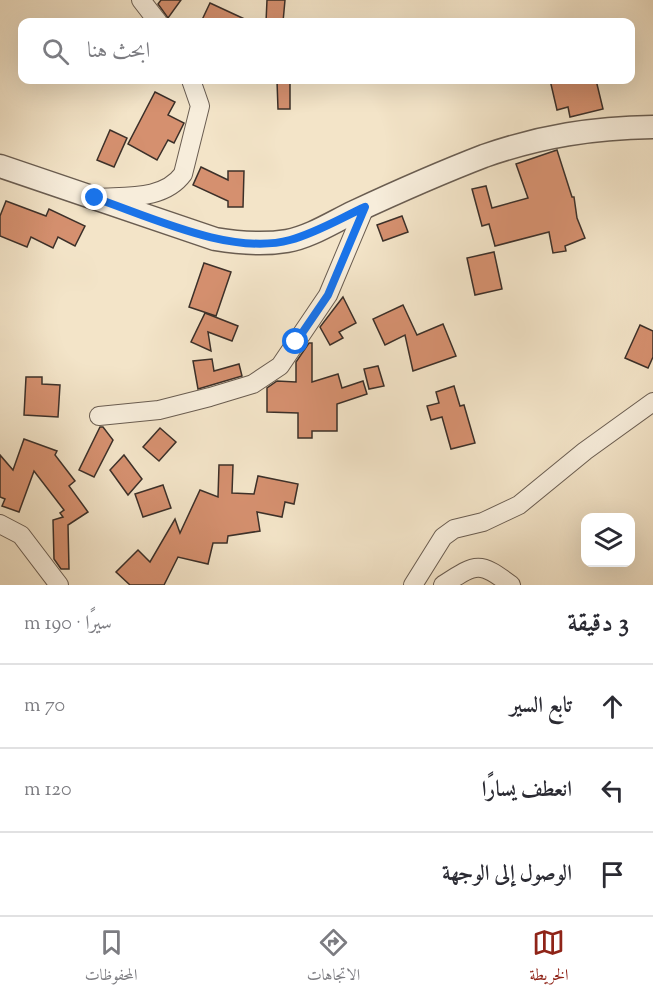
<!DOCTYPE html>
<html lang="ar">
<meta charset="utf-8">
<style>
:root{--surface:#fff;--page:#f7f7f7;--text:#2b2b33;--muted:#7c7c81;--line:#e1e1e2;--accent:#8f2418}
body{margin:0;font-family:"Sorts Mill Goudy",Amiri,serif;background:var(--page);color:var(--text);direction:rtl}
.controls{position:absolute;right:18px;bottom:18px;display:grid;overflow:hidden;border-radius:12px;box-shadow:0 6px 24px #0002}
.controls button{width:54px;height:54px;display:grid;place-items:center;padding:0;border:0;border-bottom:2px solid var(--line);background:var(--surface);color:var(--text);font:30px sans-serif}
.stop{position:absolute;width:18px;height:18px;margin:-14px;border:4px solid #1a73e8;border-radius:50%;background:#fff}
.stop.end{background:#1a73e8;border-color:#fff;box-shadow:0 2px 6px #0008}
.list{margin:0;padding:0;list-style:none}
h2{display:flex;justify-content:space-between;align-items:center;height:78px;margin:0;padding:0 24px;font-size:26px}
h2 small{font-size:20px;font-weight:400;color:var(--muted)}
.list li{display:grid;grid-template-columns:39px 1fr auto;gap:18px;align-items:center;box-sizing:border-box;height:84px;padding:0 24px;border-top:2px solid var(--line)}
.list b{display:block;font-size:22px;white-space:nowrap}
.list em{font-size:20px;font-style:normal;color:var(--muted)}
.icon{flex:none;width:33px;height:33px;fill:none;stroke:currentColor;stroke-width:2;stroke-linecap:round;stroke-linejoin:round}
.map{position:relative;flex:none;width:653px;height:585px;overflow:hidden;direction:ltr}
.search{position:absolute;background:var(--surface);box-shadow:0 6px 24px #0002;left:18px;right:18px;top:18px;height:66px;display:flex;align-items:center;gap:15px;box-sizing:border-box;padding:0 21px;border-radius:12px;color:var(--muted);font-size:22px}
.sheet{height:330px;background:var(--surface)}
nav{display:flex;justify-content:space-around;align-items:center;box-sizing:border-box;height:84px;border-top:2px solid var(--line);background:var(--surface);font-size:16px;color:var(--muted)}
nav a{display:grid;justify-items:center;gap:3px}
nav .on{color:var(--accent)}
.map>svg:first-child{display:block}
.building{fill:#d5906f;stroke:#3c3029;stroke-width:1.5}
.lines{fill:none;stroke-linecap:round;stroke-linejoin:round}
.minor-casing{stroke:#6a5d51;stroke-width:20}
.tertiary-casing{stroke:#6a5d51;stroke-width:25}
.minor{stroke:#f7eddb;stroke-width:18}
.tertiary{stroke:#f7eddb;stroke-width:22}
.route{stroke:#1a73e8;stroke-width:8}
</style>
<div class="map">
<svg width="653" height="585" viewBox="0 0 653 585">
<rect width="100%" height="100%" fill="#f3e4c8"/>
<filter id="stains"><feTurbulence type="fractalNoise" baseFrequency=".00333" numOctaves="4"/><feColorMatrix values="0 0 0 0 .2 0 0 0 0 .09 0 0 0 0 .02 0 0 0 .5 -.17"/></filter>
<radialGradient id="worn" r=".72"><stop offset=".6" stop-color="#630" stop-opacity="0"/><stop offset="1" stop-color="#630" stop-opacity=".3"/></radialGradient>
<!-- building -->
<g class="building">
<polygon points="161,0 181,0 168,18 158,4"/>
<polygon points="267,0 285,0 283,22 266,22"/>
<polygon points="210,3 251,22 201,22"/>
<polygon points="550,80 596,80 603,109 570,117 568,107 557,110"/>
<polygon points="277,81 290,81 290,109 278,109"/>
<polygon points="155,92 175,102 168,115 184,123 174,143 168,140 157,160 128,144"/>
<polygon points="110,130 127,138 114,167 97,160"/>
<polygon points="557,150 572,197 574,197 577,218 585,238 565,246 566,251 553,253 549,232 495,246 489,224 482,226 472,189 486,186 492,208 528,198 516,164"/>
<polygon points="201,167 228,180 228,171 244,171 243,207 228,207 228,201 193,185"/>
<polygon points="6,201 46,216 49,209 85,226 75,246 58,237 53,248 31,237 27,247 0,236 0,216"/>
<polygon points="402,216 408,232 383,241 377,225"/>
<polygon points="494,252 502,289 475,295 467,258"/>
<polygon points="204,263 231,272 216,316 189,307"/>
<polygon points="343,297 356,323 339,332 343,338 330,345 320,327"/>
<polygon points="403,305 417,335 443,324 456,356 413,371 405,335 385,345 373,319"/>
<polygon points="205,313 238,326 232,341 208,332 211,351 191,342"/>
<polygon points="640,325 653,331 653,357 648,368 625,358"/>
<polygon points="309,343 312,343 312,382 338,374 342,388 363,381 367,394 337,404 337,431 312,431 312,438 298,438 298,413 267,412 267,388 277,381 296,382 296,362"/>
<polygon points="212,359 214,371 239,364 242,376 198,389 193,361"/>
<polygon points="378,366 384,386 369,389 364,369"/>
<polygon points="26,377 42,377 42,384 60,385 58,417 24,415"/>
<polygon points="454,386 460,406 464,405 475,443 451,449 442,417 431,420 427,406 439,403 436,392"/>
<polygon points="100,427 103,427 113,440 94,477 79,470"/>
<polygon points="160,428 176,442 159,461 143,447"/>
<polygon points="24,439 57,451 55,455 75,481 69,486 88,512 68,525 69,569 61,569 54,559 53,520 63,517 60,513 64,510 34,471 19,512 2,506 5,499 0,497 0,455 13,470"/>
<polygon points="124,455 142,479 128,495 110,470"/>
<polygon points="219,465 233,465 232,493 254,494 258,476 298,484 294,504 285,502 282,517 257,512 260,531 228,536 227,543 213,543 208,564 178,557 164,585 130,585 116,572 138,550 150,562 175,519 180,533 200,490 218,497"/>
<polygon points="163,485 171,508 143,517 135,494"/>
</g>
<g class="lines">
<!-- minor casing -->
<g class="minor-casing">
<g id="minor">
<polyline points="141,0 158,22"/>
<path d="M98 198C127 196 164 200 183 174L200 106 191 80"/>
<polyline points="99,416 159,410 210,397 253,384 280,366 328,295 365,207"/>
<polyline points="0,524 21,535 59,585"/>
<polyline points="413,585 443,537 454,529 483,522 519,505 585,451 653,402"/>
<path d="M443 585C477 563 479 561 511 585"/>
</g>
</g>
<!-- tertiary casing -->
<g class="tertiary-casing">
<path id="tertiary" d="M0 166 215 239C239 243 263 245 287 241 310 237 333 222 354 212 397 192 440 173 484 156 541 136 593 128 653 127"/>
</g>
<!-- minor -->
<use href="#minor" class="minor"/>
<!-- tertiary -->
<use href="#tertiary" class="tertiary"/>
</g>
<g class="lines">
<!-- route -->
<path class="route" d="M95 198C151 217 232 256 290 240 316 233 341 218 365 207L328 295 296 342"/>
</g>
<rect width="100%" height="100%" filter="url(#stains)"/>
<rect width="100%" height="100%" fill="url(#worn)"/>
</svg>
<div class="controls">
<button><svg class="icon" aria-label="layers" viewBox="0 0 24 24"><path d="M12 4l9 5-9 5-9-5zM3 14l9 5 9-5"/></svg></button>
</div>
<div class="stop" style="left:296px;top:342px"></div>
<div class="stop end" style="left:95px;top:198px"></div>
<div class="search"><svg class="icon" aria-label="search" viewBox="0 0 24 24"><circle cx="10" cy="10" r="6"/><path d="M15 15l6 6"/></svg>ابحث هنا</div>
</div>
<section class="sheet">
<h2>3 دقيقة<small>سيرًا · 190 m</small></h2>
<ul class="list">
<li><svg class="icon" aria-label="ahead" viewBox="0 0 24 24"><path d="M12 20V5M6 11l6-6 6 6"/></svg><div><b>تابع السير</b></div><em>70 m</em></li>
<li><svg class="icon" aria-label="left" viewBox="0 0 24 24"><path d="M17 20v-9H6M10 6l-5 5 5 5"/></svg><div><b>انعطف يسارًا</b></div><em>120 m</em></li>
<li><svg class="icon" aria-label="arrive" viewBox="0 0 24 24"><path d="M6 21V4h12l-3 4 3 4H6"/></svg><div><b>الوصول إلى الوجهة</b></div></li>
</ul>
</section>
<nav>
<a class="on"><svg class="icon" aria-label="map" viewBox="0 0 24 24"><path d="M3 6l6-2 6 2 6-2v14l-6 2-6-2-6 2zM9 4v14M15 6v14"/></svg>الخريطة</a>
<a><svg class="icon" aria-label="directions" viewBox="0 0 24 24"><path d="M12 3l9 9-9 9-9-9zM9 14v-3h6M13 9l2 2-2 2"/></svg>الاتجاهات</a>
<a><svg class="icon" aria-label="saved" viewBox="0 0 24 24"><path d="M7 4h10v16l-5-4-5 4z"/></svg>المحفوظات</a>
</nav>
